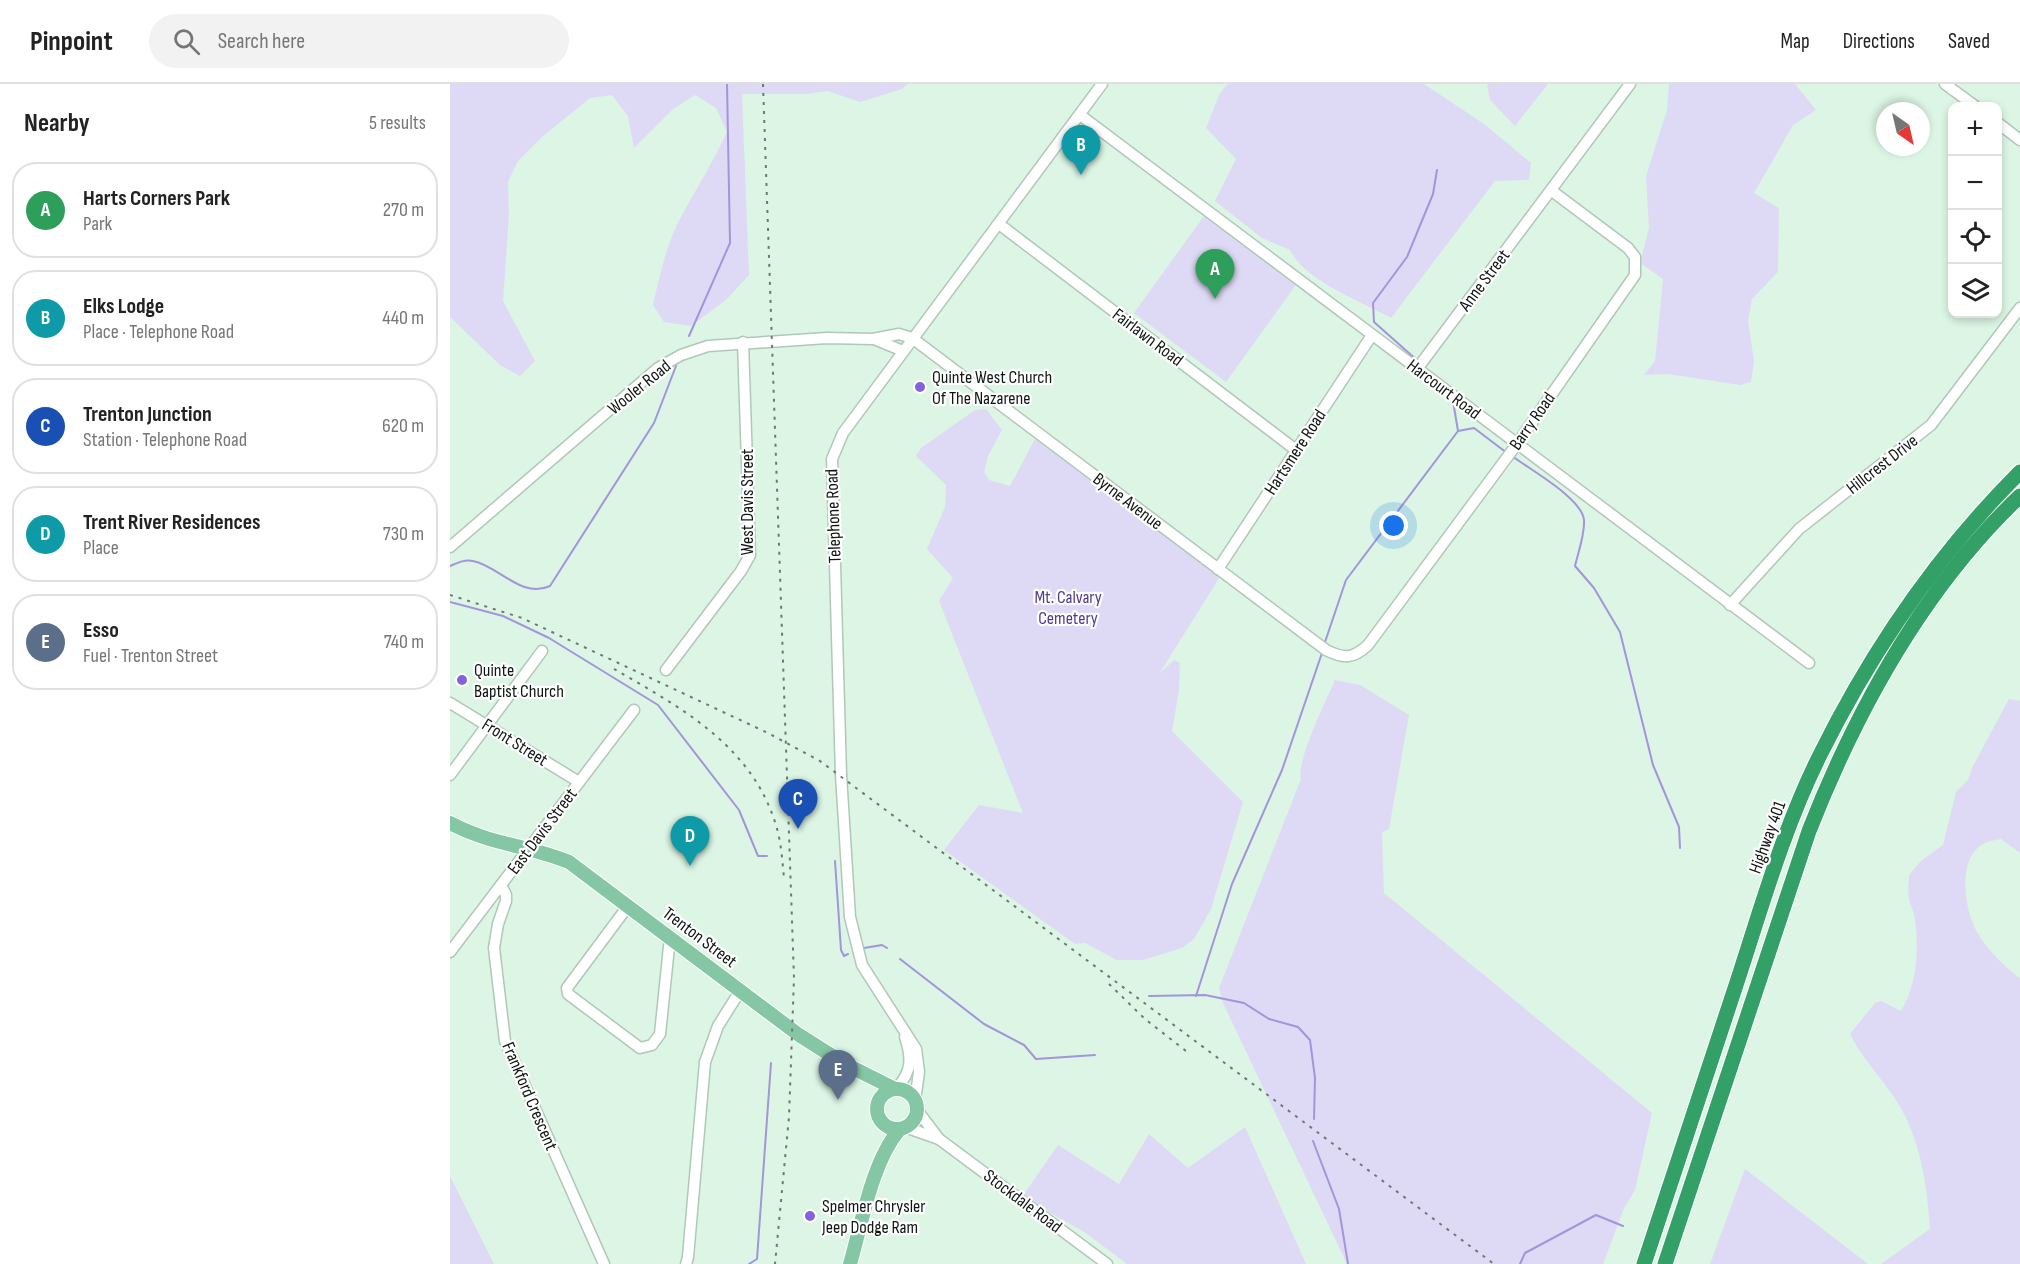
<!DOCTYPE html>
<meta charset="utf-8">
<style>
:root{--surface:#fff;--page:#f2f2f2;--text:#222;--muted:#767676;--line:#e0e0e0;--accent:#2563eb}
body{margin:0;font-family:"Sofia Sans Condensed",sans-serif;background:var(--page);color:var(--text)}
.controls{position:absolute;right:18px;top:18px;display:grid;overflow:hidden;border-radius:12px;box-shadow:0 3px 9px #0003}
.controls button{width:54px;height:54px;display:grid;place-items:center;padding:0;border:0;border-bottom:2px solid var(--line);background:var(--surface);color:var(--text);font:30px sans-serif}
.compass{position:absolute;left:1426px;top:18px;width:54px;height:54px;border-radius:50%;background:var(--surface);box-shadow:0 3px 9px #0003;rotate:146deg}
.you{position:absolute;left:944px;top:442px;width:21px;height:21px;margin:-15px;border:4px solid #fff;border-radius:50%;background:#1a73e8;box-shadow:0 0 0 9px #1a73e833}
.badge{display:grid;place-items:center;width:39px;height:39px;border-radius:50%;background:var(--accent);color:#fff;font-size:20px;font-weight:700}
.pin{position:absolute;translate:-50% -50px;filter:drop-shadow(0 2px 3px #0008)}
.pin::after{content:'';position:absolute;top:32px;width:21px;height:18px;background:inherit;clip-path:polygon(0 0,100% 0,50% 100%)}
.list{margin:0;padding:0;list-style:none}
h2{display:flex;justify-content:space-between;align-items:center;height:78px;margin:0;padding:0 24px;font-size:26px}
h2 small{font-size:20px;font-weight:400;color:var(--muted)}
.list li{display:grid;grid-template-columns:39px 1fr auto;gap:18px;align-items:center;box-sizing:border-box;height:96px;margin:0 12px 12px;padding:0 12px;border:2px solid var(--line);border-radius:24px}
.list b{display:block;font-size:22px;white-space:nowrap}
.list p{margin:0;font-size:20px;white-space:nowrap;color:var(--muted)}
.list em{font-size:20px;font-style:normal;color:var(--muted)}
.icon{flex:none;width:33px;height:33px;fill:none;stroke:currentColor;stroke-width:2;stroke-linecap:round;stroke-linejoin:round}
.map{position:relative;flex:none;width:1570px;height:1180px;overflow:hidden}
header{display:flex;align-items:center;gap:36px;box-sizing:border-box;height:84px;padding:0 30px;background:var(--surface);border-bottom:2px solid var(--line)}
header strong{font-size:28px}
nav{display:flex;gap:33px;margin-inline-start:auto;font-size:21px}
.search{width:420px;height:54px;background:var(--page);display:flex;align-items:center;gap:15px;box-sizing:border-box;padding:0 21px;border-radius:33px;color:var(--muted);font-size:22px}
main{display:flex}
aside{flex:1;background:var(--surface)}
.map>svg:first-child{display:block}
.green{fill:#dedaf5}
.lines{fill:none;stroke-linecap:round;stroke-linejoin:round}
.stream{stroke:#a295da;stroke-width:2}
.minor-casing{stroke:#b0c8b8;stroke-width:13}
.major-casing{stroke:#fff;stroke-width:16}
.highway-casing{stroke:#fff;stroke-width:17}
.minor{stroke:#fff;stroke-width:10}
.major{stroke:#85c6a4;stroke-width:14}
.highway{stroke:#33a068;stroke-width:15}
.rail{stroke:#6b7a70;stroke-width:2;stroke-dasharray:3 6;stroke-linecap:butt}
.poi-dot{fill:#8462dd;stroke:#fff;stroke-width:2}
.labels{text-anchor:middle;stroke-width:4.5;stroke-linejoin:round;paint-order:stroke}
.street-label{font-size:18px;fill:#0e1611;stroke:#fff}
.poi-label{font-size:18px;fill:#0e1611;stroke:#fff;text-anchor:start}
.park-label{font-size:18px;fill:#523b8d;stroke:#fff}
</style>
<header>
<strong>Pinpoint</strong>
<div class="search"><svg class="icon" aria-label="search" viewBox="0 0 24 24"><circle cx="10" cy="10" r="6"/><path d="M15 15l6 6"/></svg>Search here</div>
<nav><a>Map</a><a>Directions</a><a>Saved</a></nav>
</header>
<main>
<aside>
<h2>Nearby<small>5 results</small></h2>
<ul class="list">
<li><span class="badge" style="background:#2e9e5b">A</span><div><b>Harts Corners Park</b><p>Park</p></div><em>270 m</em></li>
<li><span class="badge" style="background:#0f9aa8">B</span><div><b>Elks Lodge</b><p>Place · Telephone Road</p></div><em>440 m</em></li>
<li><span class="badge" style="background:#1a4fb4">C</span><div><b>Trenton Junction</b><p>Station · Telephone Road</p></div><em>620 m</em></li>
<li><span class="badge" style="background:#0f9aa8">D</span><div><b>Trent River Residences</b><p>Place</p></div><em>730 m</em></li>
<li><span class="badge" style="background:#5c6f8a">E</span><div><b>Esso</b><p>Fuel · Trenton Street</p></div><em>740 m</em></li>
</ul>
</aside>
<div class="map">
<svg width="1570" height="1180" viewBox="0 0 1570 1180">
<rect width="100%" height="100%" fill="#dcf5e4"/>
<!-- green -->
<g class="green">
<path d="M0 0H458L452 5 410 18 378 7 356 10H292L299 191 276 216 241 242 214 238 203 221C210 190 217 157 233 129 248 102 264 76 277 48L266 24 245 11 223 25 184 64 178 32 162 11 140 14 92 53 68 77 58 98 59 131 53 217 85 277 70 292 50 281 0 233Z"/>
<path d="M778 0H974L1034 40 1081 79 1079 96 1045 97 941 234C912 218 854 196 840 166L812 154 765 117 786 75 756 44 770 9Z"/>
<polygon points="1037,0 1098,0 1065,42 1040,16"/>
<polygon points="1219,0 1345,0 1366,26 1343,41 1304,109 1329,124 1328,188 1302,215 1298,237 1304,277 1301,298 1290,301 1218,290 1194,291 1205,277 1213,195 1190,179 1199,144 1196,92 1217,26"/>
<polygon points="754,132 846,201 776,298 684,229"/>
<polygon points="536,325 552,346 538,372 534,388 539,396 560,402 587,351 773,488 709,590 724,576 730,579 729,607 722,647 793,718 761,825 744,855 732,864 693,876 667,876 635,859 625,860 494,766 529,721 573,729 489,517 503,494 477,465 495,423 496,401 466,372 471,364 525,326"/>
<path d="M885 596 910 601 959 631 939 745 932 748 934 809 1202 1029 1185 1106 1174 1124 1153 1180H897L773 919 769 904 851 695C846 677 877 615 885 596Z"/>
<path d="M1559 615 1570 617V769L1551 755C1546 756 1538 757 1533 760 1508 774 1514 820 1524 842 1531 859 1555 884 1570 894V1180H1431L1480 1145C1477 1100 1471 1058 1448 1019 1433 995 1413 976 1400 950L1425 919 1431 917 1451 927C1467 901 1469 866 1465 836 1465 829 1460 822 1459 814 1457 807 1459 798 1459 791L1471 777 1493 761 1506 708 1518 696 1523 682Z"/>
<polygon points="795,1043 856,1180 677,1180 636,1149 572,1113 608,1061 669,1100 699,1050 738,1084"/>
<polygon points="1295,1085 1418,1180 1260,1180"/>
<polygon points="0,1092 44,1180 0,1180"/>
</g>
<g class="lines">
<!-- stream -->
<g class="stream">
<polyline points="239,252 280,159 277,0"/>
<polyline points="969,278 924,238 923,219 957,173 983,110 987,86"/>
<polyline points="1003,317 1008,347"/>
<path d="M1062 372C1079 385 1132 414 1134 436 1135 450 1128 469 1125 482L1144 504 1170 548 1203 681 1229 743 1230 764"/>
<path d="M0 482C7 479 15 475 23 477 49 482 71 515 100 502L204 339 226 282"/>
<polyline points="0,518 53,532 99,554 208,621 289,726 308,772 317,772"/>
<polyline points="874,561 896,496 1008,347 1024,344 1057,369"/>
<polyline points="385,777 391,866 394,872 398,870"/>
<polyline points="414,864 432,861 437,864"/>
<polyline points="450,875 534,940 574,961 586,975 645,971"/>
<polyline points="699,912 755,911 794,919 819,935 848,943 860,956 865,994 864,1035"/>
<polyline points="746,912 782,800 832,686 872,569"/>
<polyline points="863,1057 889,1125 898,1180"/>
<polyline points="299,1180 307,1175 321,979"/>
<polyline points="1070,1180 1075,1169 1146,1131 1173,1142"/>
</g>
<!-- minor casing -->
<g class="minor-casing">
<g id="minor">
<polyline points="1495,0 1525,22"/>
<polyline points="630,31 1359,579"/>
<polyline points="1548,39 1570,56"/>
<polyline points="549,140 846,366"/>
<polyline points="424,255 453,267"/>
<polyline points="967,285 1180,0"/>
<path d="M0 463 208 284 231 271 258 262 377 254 423 255 449 250 462 254 876 566C894 575 903 575 918 561L1067 360 1185 191V173L1178 164 1102 107"/>
<polyline points="768,485 922,251"/>
<polyline points="1280,521 1349,445 1481,341 1570,224"/>
<polyline points="216,586 291,487 300,471 293,258"/>
<polyline points="0,619 129,698"/>
<polyline points="0,691 92,567"/>
<polyline points="51,801 56,811 56,817 48,840 44,864 55,957 154,1180"/>
<polyline points="178,822 117,904 118,910 190,964 202,961 210,950 220,853"/>
<polyline points="0,868 184,626"/>
<path d="M447 1004C462 987 462 974 455 953"/>
<polyline points="465,1017 469,988 466,965 412,881 400,833 391,691 382,375 393,349 652,0"/>
<polyline points="467,1026 489,1055 657,1180"/>
<polyline points="455,1043 489,1055"/>
<polyline points="236,1180 238,1173 255,978 268,942 290,907"/>
</g>
</g>
<!-- major casing -->
<g class="major-casing">
<g id="major">
<path d="M0 739C41 761 78 761 119 778L349 951 395 980 443 1004"/>
<circle cx="447" cy="1025" r="20"/>
<path d="M400 1180C412 1139 422 1078 449 1046"/>
</g>
</g>
<!-- highway casing -->
<g class="highway-casing">
<g id="highway">
<path d="M1194 1180C1225 1084 1257 988 1289 892 1313 818 1335 741 1370 671 1422 566 1487 471 1570 388"/>
<path d="M1215 1180 1359 747C1407 625 1474 503 1570 412"/>
</g>
</g>
<!-- minor -->
<use href="#minor" class="minor"/>
<!-- major -->
<use href="#major" class="major"/>
<!-- highway -->
<use href="#highway" class="highway"/>
<!-- rail -->
<g class="rail">
<polyline points="313,0 344,894 339,1033 325,1180"/>
<polyline points="0,511 72,534 318,649 370,677 1044,1180"/>
<path d="M164 585C228 622 298 659 324 735 331 754 332 774 334 794"/>
<polyline points="659,900 695,935 736,967"/>
</g>
</g>
<!-- markers -->
<g class="poi-dot">
<circle cx="470" cy="303" r="6"/>
<circle cx="12" cy="596" r="6"/>
<circle cx="360" cy="1132" r="6"/>
</g>
<g class="labels">
<!-- street labels -->
<g class="street-label">
<text transform="translate(1034 196) rotate(-53)" y="6">Anne Street</text>
<text transform="translate(698 253) rotate(37)" y="6">Fairlawn Road</text>
<text transform="translate(189 303) rotate(-39)" y="6">Wooler Road</text>
<text transform="translate(994 305) rotate(37)" y="6">Harcourt Road</text>
<text transform="translate(1082 337) rotate(-55)" y="6">Barry Road</text>
<text transform="translate(845 368) rotate(-57)" y="6">Hartsmere Road</text>
<text transform="translate(1432 380) rotate(-38)" y="6">Hillcrest Drive</text>
<text transform="translate(678 417) rotate(37)" y="6">Byrne Avenue</text>
<text transform="translate(297 418) rotate(-90)" y="6">West Davis Street</text>
<text transform="translate(383 432) rotate(-92)" y="6">Telephone Road</text>
<text transform="translate(65 658) rotate(32)" y="6">Front Street</text>
<text transform="translate(92 747) rotate(-53)" y="6">East Davis Street</text>
<text transform="translate(1317 753) rotate(-70)" y="6">Highway 401</text>
<text transform="translate(250 853) rotate(37)" y="6">Trenton Street</text>
<text transform="translate(80 1012) rotate(67)" y="6">Frankford Crescent</text>
<text transform="translate(573 1117) rotate(37)" y="6">Stockdale Road</text>
</g>
<!-- poi labels -->
<g class="poi-label">
<text x="482" y="299">Quinte West Church<tspan x="482" dy="21">Of The Nazarene</tspan></text>
<text x="24" y="592">Quinte<tspan x="24" dy="21">Baptist Church</tspan></text>
<text x="372" y="1128">Spelmer Chrysler<tspan x="372" dy="21">Jeep Dodge Ram</tspan></text>
</g>
<!-- park labels -->
<g class="park-label">
<text x="618" y="519">Mt. Calvary<tspan x="618" dy="21">Cemetery</tspan></text>
</g>
</g>
</svg>
<div class="controls">
<button>+</button>
<button>−</button>
<button><svg class="icon" aria-label="locate" viewBox="0 0 24 24"><circle cx="12" cy="12" r="6"/><path d="M12 2v4M12 18v4M2 12h4M18 12h4"/></svg></button>
<button><svg class="icon" aria-label="layers" viewBox="0 0 24 24"><path d="M12 4l9 5-9 5-9-5zM3 14l9 5 9-5"/></svg></button>
</div>
<svg class="compass" viewBox="-18 -18 36 36"><path d="M0-13l5 13h-10z" fill="#e53935"/><path d="M0 13l5-13h-10z" fill="#767676"/></svg>
<div class="you"></div>
<div class="pin badge" style="left:765px;top:215px;background:#2e9e5b">A</div>
<div class="pin badge" style="left:631px;top:91px;background:#0f9aa8">B</div>
<div class="pin badge" style="left:348px;top:745px;background:#1a4fb4">C</div>
<div class="pin badge" style="left:240px;top:782px;background:#0f9aa8">D</div>
<div class="pin badge" style="left:388px;top:1016px;background:#5c6f8a">E</div>
</div>
</main>
